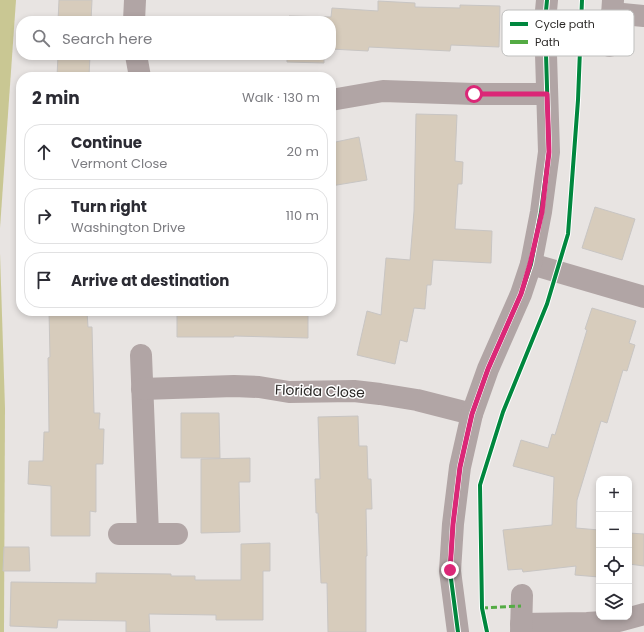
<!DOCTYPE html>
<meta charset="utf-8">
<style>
:root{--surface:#fff;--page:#f2f2f3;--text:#2b2b33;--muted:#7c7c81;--line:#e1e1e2}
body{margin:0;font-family:Poppins,sans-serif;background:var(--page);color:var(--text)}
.controls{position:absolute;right:12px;bottom:12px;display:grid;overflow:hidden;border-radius:8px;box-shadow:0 2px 6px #0003}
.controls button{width:36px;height:36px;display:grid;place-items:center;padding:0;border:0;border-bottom:1px solid var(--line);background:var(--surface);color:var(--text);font:20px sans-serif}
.stop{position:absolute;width:12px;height:12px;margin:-9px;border:3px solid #db2777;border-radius:50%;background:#fff}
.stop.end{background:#db2777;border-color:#fff;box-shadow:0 1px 4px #0008}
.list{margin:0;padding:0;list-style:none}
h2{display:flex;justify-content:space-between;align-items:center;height:52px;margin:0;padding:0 16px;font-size:17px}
h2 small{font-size:13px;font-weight:400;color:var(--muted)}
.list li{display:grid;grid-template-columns:26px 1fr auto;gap:12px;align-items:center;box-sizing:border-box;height:56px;margin:0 8px 8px;padding:0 8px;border:1px solid var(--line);border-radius:16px}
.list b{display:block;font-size:15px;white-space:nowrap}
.list p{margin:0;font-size:13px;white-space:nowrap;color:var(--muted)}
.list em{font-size:13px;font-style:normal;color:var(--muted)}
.icon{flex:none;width:22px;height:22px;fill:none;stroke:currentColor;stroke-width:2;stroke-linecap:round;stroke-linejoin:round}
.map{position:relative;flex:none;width:644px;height:632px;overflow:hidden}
.search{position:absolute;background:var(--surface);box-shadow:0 2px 6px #0003;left:16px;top:16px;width:320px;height:44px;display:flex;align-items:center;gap:10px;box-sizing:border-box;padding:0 14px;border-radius:16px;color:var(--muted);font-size:15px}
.panel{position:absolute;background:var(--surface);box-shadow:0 2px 6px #0003;left:16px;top:72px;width:320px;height:244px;border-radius:16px}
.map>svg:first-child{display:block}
.forest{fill:#c9c793}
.building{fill:#d7ccbc;stroke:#c8c5c3}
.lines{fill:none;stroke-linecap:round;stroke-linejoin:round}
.street{stroke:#b1a5a5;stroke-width:22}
.quiet{stroke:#54ab44;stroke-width:3;stroke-dasharray:6 3;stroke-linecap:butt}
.cycleway-casing{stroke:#fff;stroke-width:6}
.cycleway{stroke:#00873e;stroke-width:4}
.route{stroke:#db2777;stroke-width:5}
.labels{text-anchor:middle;stroke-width:3;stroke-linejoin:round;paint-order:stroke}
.street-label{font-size:14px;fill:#2b2927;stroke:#fff}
.key{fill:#fff;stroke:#bfbfbe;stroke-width:1}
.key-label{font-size:11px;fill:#2b2927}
</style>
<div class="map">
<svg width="644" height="632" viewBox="0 0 644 632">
<rect width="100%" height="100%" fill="#e8e4e2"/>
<!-- forest -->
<g class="forest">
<polygon points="0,0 16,0 0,228"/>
<polygon points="0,253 5,408 4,632 0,632"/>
</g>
<!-- building -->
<g class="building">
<polygon points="59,0 92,0 91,21 58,21"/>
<polygon points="378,1 415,3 415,7 460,8 460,5 500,6 499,47 451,45 450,51 369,47 368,51 331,49 331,21 289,21 289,16 331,17 332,8 378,11"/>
<polygon points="58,55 90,55 89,77 57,77"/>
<polygon points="287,55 324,55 324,63 287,62"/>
<polygon points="416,114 457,115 455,161 463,162 462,184 458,184 455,229 492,231 491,263 433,260 431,285 427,285 425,309 414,308 407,342 400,340 395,364 357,355 367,311 381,315 386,258 410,260 414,211"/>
<polygon points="359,137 367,180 331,186 331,143"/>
<polygon points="595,207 635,219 622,260 582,248"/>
<polygon points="592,308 636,321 629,343 635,345 627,371 623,370 607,423 601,421 577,500 576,528 599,530 599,577 575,575 576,566 523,572 522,569 508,570 503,530 552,525 554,477 513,466 521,440 548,448 552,434 555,435 587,330 585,329"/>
<polygon points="49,311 87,311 88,327 92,327 94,413 100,413 99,429 104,429 103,464 96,464 96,512 90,511 90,536 51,536 51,486 28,484 29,461 43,461 44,432 49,432 48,358 50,357"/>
<polygon points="177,311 308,311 308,338 234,336 234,337 177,337"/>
<polygon points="181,413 219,413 220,458 181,458"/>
<polygon points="358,416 359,446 367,446 368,479 371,479 372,509 366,509 367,556 366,556 366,632 328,632 327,583 321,583 318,513 316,513 315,479 320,479 318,417"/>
<polygon points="250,458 250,482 239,482 240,532 201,533 201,459"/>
<polygon points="629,533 644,534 644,566 629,564"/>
<polygon points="270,543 270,571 263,571 263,620 216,620 216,615 149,614 150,632 126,632 126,621 58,620 57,628 10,626 11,582 96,583 96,573 171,574 171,576 195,576 195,580 241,580 241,544"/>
<polygon points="4,547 29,547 30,571 3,571"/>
</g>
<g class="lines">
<!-- street -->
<g class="street">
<polyline points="612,13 644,16"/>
<polyline points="134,21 135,0"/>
<polyline points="610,46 613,0"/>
<polyline points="136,55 140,77"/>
<polyline points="331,100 383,91 474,94 547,94"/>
<polyline points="531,264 644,297"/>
<polyline points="141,355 148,534"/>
<polyline points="142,389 234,386 259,387 289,392 354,391 380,394 417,400 472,414"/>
<polyline points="119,534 177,534"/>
<polyline points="521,624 587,623 619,621 644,614"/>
<polyline points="458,632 450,571 453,524 460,467 472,414 488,369 521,294 531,264 541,212 549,152 545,22 547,0"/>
<polyline points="521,632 522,595"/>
</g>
<!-- quiet -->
<polyline class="quiet" points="482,608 521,606"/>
<!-- cycleway casing -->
<g class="cycleway-casing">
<g id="cycleway">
<polyline points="458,632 450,571 453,524 460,467 472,414 488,369 521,294 531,264 541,212 549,152 545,22 547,0"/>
<polyline points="487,632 482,608 480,485 503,412 547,304 568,234 578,100 582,0"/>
</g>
</g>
<!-- cycleway -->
<use href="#cycleway" class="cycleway"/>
</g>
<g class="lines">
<!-- route -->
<polyline class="route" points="450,570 453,524 460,467 472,414 488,369 521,294 530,264 542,212 549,152 547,94 474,94"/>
</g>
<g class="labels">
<!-- street labels -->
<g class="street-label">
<text transform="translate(320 391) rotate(2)" y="5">Florida Close</text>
</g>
</g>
<!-- legend -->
<rect x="502" y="10" width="132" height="46" rx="6" class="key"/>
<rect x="510" y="22" width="18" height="4" fill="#00873e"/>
<rect x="510" y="40" width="18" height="4" fill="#54ab44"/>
<g class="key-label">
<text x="535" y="28">Cycle path</text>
<text x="535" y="46">Path</text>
</g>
</svg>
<div class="controls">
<button>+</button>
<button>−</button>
<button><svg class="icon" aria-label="locate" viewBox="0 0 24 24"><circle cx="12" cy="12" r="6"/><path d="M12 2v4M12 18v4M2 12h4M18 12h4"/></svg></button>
<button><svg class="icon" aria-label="layers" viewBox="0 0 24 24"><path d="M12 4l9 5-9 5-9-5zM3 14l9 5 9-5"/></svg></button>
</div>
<div class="stop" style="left:474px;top:94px"></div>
<div class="stop end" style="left:450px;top:570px"></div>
<div class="search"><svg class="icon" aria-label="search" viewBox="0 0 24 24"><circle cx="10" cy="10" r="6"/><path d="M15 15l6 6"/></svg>Search here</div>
<section class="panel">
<h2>2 min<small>Walk · 130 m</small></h2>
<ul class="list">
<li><svg class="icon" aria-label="ahead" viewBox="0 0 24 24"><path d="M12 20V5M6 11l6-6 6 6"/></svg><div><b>Continue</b><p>Vermont Close</p></div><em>20 m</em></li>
<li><svg class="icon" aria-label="right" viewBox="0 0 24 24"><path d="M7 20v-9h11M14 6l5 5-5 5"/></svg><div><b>Turn right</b><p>Washington Drive</p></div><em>110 m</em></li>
<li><svg class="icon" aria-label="arrive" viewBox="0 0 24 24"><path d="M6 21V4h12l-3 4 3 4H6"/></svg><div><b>Arrive at destination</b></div></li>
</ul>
</section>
</div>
